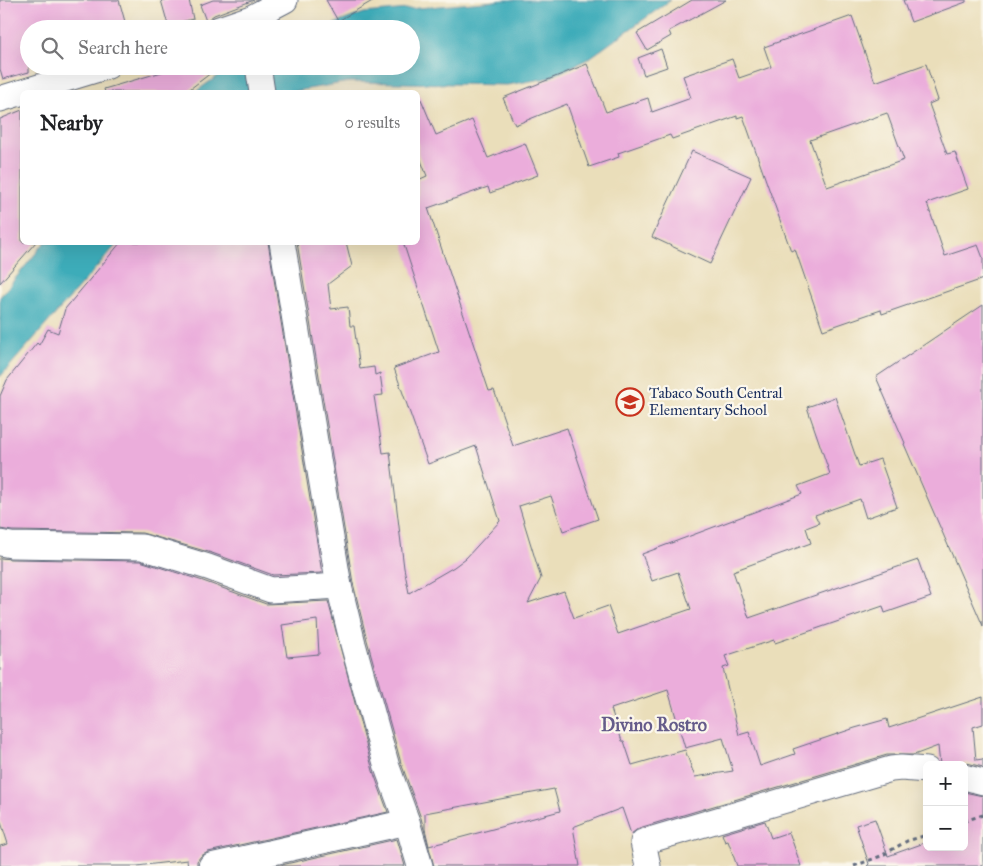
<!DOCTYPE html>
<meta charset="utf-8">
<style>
:root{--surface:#fff;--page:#f2f2f2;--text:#202124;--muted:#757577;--line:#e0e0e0}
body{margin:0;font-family:"IM FELL Great Primer",serif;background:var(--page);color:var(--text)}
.controls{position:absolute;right:15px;bottom:15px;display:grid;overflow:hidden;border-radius:8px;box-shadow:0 5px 20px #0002}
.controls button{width:45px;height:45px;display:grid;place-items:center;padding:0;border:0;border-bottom:1px solid var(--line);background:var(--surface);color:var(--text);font:25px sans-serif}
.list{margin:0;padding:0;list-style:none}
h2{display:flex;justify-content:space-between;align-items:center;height:65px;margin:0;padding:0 20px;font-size:21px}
h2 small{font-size:16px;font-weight:400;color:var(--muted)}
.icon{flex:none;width:28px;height:28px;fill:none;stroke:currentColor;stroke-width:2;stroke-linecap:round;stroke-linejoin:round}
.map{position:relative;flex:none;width:983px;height:866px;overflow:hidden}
.search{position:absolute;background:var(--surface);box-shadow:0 5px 20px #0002;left:20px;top:20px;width:400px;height:55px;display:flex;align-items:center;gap:12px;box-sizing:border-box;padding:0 18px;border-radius:28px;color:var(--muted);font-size:19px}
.panel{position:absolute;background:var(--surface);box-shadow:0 5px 20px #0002;left:20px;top:90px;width:400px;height:155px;border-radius:8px}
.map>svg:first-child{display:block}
.water{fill:#3dacb9;stroke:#2c6e8c}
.building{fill:#ebaddb;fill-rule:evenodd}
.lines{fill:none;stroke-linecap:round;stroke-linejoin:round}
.minor-casing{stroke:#636c7e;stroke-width:27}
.path{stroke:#636c7e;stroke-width:3;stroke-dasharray:4 4;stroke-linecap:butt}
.minor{stroke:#fff;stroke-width:25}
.labels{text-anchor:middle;stroke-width:4.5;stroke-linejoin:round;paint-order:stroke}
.poi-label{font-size:15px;fill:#1b2f5e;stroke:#fbf7ec;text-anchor:start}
.quarter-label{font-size:18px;font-weight:bold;fill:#645b8a;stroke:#fbf7ec}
</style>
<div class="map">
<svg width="983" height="866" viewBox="0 0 983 866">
<rect width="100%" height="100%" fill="#fbf7ec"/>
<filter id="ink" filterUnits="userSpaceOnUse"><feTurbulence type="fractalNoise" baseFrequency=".02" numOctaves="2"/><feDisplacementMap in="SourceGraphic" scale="10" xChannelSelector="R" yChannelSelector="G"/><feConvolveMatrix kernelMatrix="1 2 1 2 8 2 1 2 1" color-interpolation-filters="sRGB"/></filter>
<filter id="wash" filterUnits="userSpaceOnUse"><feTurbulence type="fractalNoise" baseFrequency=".0096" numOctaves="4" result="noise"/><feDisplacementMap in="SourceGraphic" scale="20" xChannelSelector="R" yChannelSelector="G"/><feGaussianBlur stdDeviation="1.12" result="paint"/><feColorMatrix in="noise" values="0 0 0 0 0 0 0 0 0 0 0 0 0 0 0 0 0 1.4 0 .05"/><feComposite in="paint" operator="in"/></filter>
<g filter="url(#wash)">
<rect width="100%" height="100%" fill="#eadeba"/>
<!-- water -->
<g class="water">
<polygon points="506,0 671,0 588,59 548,78 507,85 349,82 290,92 195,92 232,66 411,66 411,29 320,29 364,13"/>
<polygon points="45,242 118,243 0,377 0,297"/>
</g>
<g id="blocks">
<!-- building -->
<g class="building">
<polygon points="0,0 119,0 127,29 29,29 29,72 3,79 0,69"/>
<polygon points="161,0 189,0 193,19 168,25"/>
<polygon points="213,0 254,0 214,15 206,21 200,5"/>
<polygon points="326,0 374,0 338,21"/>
<polygon points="692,0 726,0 669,31 671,36 647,50 637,33"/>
<polygon points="903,0 966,0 966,2 911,22"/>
<path d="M852 16 875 82 926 64 938 100 929 104 947 154 955 152 968 189 927 203 945 256 978 245 983 258V279L882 314 881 310 823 330 795 249 791 251 743 116 737 118V116L672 139 670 135 618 153 619 157 589 167 567 104 515 125 503 98 587 64 606 112 648 98 652 112 691 98 683 76 732 59 739 78 771 67 764 47ZM887 113 904 160 827 187 810 140Z"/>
<polygon points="661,49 667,67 644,75 638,58"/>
<polygon points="182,66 220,66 186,92 105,92 104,89"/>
<path d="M418 92 436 135 472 120 488 158 525 143 538 175 490 193 488 187 428 208 489 391 494 390 513 446 567 428 598 519 563 531 551 496 519 506 541 578 528 603 564 591 574 618 608 606 618 634 691 609 678 572 652 581 642 554 802 494 798 486 830 474 807 407 835 397 859 466 880 459 897 507 866 518 860 499 815 515 819 523 806 528 811 543 733 571 749 618 918 560 931 597 885 613 883 606 775 643 774 640 725 656 729 666 723 668 739 735 749 732 760 766 795 754 793 749 855 728 887 719 889 728 983 697V724L973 727 976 760 983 759V767L967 763 940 765 938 746 914 755H887L639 828 631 834 622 808 573 827 580 866H434L421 818 401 763 367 640 353 583 297 242H346L352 266 328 284 331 309 348 307 350 326H354L360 369 374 367 375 375 380 373 383 395 374 396 383 453 390 452 404 568 409 593 454 567 466 558 500 521 476 446 428 464 394 368 439 352 403 242H418V180L427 176 418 153ZM668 690 685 748 723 738 733 771 695 777 685 750 632 765 624 741H622L611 709ZM554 789 560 811 429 846 425 829V813Z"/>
<polygon points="22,110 22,242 36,242 0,283 0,119"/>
<polygon points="692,151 751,177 710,264 652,237"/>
<polygon points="121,242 268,242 322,573 273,575 212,553 142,533 12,531 0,529 0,396 7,380 37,343 39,345 48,329 58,333 65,309"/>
<polygon points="983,305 983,626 904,444 905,443 876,377"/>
<path d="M0 558 11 559 140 561 203 581 266 604 328 601 373 771 388 812 208 852 201 856 197 861V866H188L187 860 137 866H0V846L8 844 0 819ZM317 620 319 654 287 657 282 625Z"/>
<polygon points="964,792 983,796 983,866 867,866 869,864 856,825 875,819 888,856 927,842 927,847 964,847"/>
<polygon points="765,821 771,838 789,832 801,866 737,866 728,841 725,842 722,834"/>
<polygon points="397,839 405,866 277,866"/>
</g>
</g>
</g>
<g filter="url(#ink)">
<use href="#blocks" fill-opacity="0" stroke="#636c7e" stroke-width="1"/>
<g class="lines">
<!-- minor casing -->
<g class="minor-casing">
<g id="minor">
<polyline points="219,29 251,18 285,0"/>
<polyline points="258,66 262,92"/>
<polyline points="0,99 108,66"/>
<polyline points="282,242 339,586 353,644 387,767 407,822 420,866"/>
<polyline points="0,543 11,545 142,547 208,567 271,590 339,586"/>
<polyline points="964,777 983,782"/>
<polyline points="211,866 407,822"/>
<polyline points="648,866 643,842 891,769 901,768 927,770"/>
</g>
</g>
<!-- path -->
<g class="path">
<polyline points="964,821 983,815"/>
<polyline points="854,866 881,856 907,841 927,835"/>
</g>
<!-- minor -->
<use href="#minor" class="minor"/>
</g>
</g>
<!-- icons -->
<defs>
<g id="school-ring" transform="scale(1.4375)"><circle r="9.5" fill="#fbf7ec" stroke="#c8321e" stroke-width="1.5"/><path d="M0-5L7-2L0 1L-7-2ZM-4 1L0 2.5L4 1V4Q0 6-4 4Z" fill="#c8321e"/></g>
</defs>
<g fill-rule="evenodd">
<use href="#school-ring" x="630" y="402"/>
</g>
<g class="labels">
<!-- poi labels -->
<g class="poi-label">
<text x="649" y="398">Tabaco South Central<tspan x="649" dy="17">Elementary School</tspan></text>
</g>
<!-- quarter labels -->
<g class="quarter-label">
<text x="654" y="731">Divino Rostro</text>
</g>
</g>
</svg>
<div class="controls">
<button>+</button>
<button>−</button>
</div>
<div class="search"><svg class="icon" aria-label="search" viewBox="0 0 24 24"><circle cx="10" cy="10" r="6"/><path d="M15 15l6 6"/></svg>Search here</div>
<section class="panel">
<h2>Nearby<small>0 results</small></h2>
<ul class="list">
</ul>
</section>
</div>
